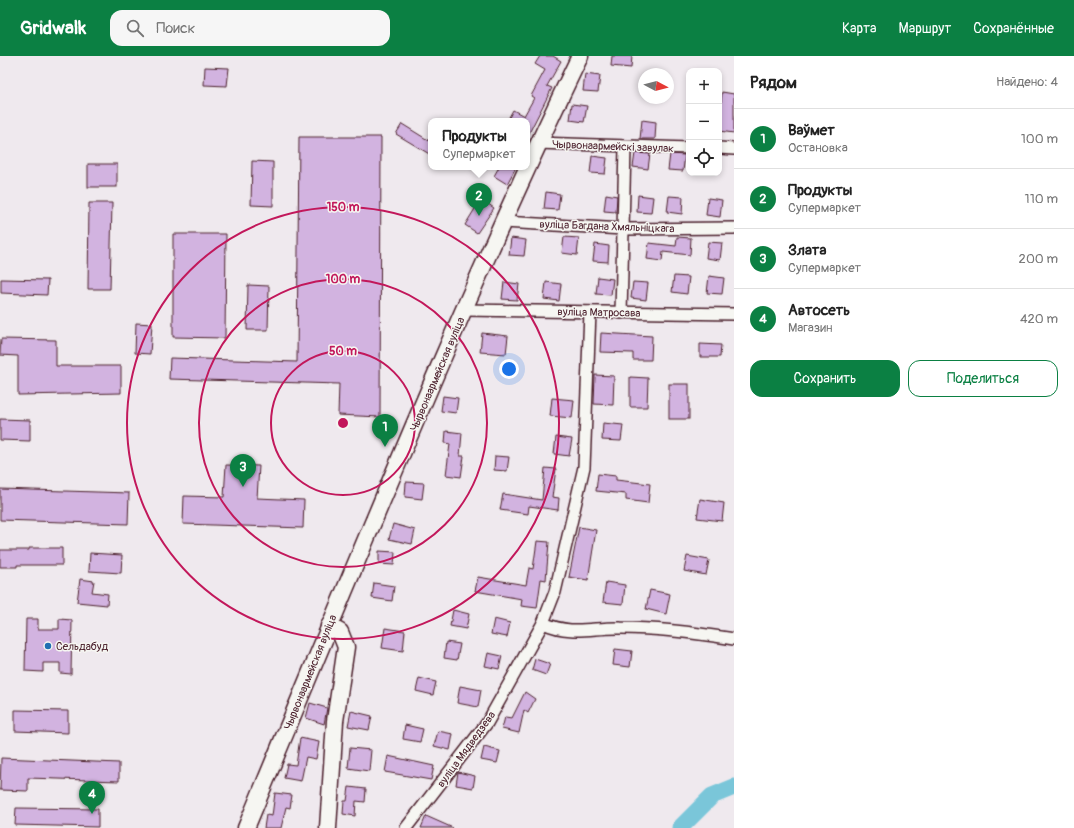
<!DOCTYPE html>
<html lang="ru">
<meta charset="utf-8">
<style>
:root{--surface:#fff;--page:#f6f6f6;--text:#222;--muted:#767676;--line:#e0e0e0;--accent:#0b8043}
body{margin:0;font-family:Pangolin,sans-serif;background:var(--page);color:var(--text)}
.controls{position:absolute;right:12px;top:12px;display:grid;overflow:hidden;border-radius:8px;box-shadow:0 2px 6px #0003}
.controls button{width:36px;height:36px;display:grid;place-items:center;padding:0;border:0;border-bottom:1px solid var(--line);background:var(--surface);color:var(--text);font:20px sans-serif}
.compass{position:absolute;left:638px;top:12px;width:36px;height:36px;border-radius:50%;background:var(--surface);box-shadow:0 2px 6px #0003;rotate:97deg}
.you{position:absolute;left:509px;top:313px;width:14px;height:14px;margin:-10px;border:3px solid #fff;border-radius:50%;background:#1a73e8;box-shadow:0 0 0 6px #1a73e833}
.badge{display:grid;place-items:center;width:26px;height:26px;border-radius:50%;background:var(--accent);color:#fff;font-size:13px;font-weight:700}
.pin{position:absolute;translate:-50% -33px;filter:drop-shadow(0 1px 2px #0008)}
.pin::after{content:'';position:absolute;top:21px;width:14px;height:12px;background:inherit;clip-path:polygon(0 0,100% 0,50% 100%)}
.popup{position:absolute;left:428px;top:62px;width:102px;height:52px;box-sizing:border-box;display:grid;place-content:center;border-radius:8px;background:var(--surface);filter:drop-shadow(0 1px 3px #0005);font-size:13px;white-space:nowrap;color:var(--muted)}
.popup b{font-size:15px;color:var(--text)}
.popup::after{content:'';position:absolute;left:50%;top:100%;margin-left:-8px;border:8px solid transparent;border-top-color:var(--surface)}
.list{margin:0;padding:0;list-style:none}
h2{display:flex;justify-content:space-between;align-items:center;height:52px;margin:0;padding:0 16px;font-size:17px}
h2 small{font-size:13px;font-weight:400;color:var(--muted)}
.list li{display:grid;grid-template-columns:26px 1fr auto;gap:12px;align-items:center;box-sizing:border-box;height:60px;padding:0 16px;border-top:1px solid var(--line)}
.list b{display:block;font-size:15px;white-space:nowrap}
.list p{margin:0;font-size:13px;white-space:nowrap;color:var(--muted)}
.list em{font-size:13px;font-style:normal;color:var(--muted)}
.actions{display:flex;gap:8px;padding:12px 16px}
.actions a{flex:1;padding:9px 0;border:1px solid var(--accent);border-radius:12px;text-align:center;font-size:14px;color:var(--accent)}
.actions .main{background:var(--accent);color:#fff}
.icon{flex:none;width:22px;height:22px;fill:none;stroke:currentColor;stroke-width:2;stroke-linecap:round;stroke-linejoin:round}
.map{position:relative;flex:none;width:734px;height:772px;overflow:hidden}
header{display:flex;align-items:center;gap:24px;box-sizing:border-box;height:56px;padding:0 20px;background:var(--accent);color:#fff}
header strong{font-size:19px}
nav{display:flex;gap:22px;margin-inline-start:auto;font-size:14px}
.search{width:280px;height:36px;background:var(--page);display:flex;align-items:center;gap:10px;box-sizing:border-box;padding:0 14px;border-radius:12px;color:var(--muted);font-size:15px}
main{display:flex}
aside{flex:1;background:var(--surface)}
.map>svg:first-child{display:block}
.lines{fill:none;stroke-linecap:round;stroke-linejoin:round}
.river{stroke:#7ac6d9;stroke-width:17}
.building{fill:#d2b3e0;stroke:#4a1f2b}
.street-casing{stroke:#4a1f2b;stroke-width:14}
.secondary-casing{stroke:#4a1f2b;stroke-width:19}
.street{stroke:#f6f6f2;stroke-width:11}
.secondary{stroke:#f6f6f2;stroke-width:16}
.ring{fill:none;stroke:#c2185b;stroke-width:2}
.poi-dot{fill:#1f6fb2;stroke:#f6f6f2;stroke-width:1.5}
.labels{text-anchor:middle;stroke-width:3;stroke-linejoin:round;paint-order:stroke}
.street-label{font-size:11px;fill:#4a1f2b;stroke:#f6f6f2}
.poi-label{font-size:11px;fill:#4a1f2b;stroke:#f6f6f2;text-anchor:start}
.centre{fill:#c2185b;stroke:#f6f6f2;stroke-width:2}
.ring-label{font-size:12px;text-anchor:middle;font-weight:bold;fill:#c2185b;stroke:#f6f6f2;stroke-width:3;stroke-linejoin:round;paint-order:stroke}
</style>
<header>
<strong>Gridwalk</strong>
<div class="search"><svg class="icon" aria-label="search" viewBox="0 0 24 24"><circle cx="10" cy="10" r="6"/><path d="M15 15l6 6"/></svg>Поиск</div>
<nav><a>Карта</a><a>Маршрут</a><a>Сохранённые</a></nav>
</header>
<main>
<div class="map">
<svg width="734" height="772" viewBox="0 0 734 772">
<rect width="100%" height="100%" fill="#efe9ee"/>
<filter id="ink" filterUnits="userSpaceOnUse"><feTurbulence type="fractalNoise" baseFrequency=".025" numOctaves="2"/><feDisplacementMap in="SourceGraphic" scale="8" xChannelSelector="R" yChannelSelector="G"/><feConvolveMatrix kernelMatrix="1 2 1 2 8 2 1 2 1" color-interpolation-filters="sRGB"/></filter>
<g filter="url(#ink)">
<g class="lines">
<!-- river -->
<polyline class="river" points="680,772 712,740 734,731"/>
</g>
<!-- building -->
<g class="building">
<polygon points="540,0 553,0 561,5 547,30 552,32 527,81 527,65 507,65 513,54 524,60 534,42 531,40 545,14 535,8"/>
<polygon points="612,0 632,0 631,12 611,10"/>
<polygon points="205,11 229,12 227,30 204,29"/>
<polygon points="585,18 600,20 598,36 583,35"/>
<polygon points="722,36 734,38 734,77 719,75"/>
<polygon points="572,48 587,50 584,66 570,64"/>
<polygon points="642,64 656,66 655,83 640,83"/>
<polygon points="402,68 431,86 431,99 396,78"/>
<polygon points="299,81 381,81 380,361 338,359 339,328 169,323 170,302 297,306"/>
<polygon points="635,97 650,98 648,113 633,111"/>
<polygon points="670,98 685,99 683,115 668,114"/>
<polygon points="592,100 607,102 605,118 590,117"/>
<polygon points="252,105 273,106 273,150 251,149"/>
<rect x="88" y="108" width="29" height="23"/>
<polygon points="499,111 516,111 507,128 494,120"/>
<polygon points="546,136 560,138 558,154 544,153"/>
<polygon points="606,138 617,140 616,156 604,155"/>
<polygon points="638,139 653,141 651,157 637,156"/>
<polygon points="669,140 683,141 682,158 667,156"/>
<polygon points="708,142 722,144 720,161 706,159"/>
<polygon points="481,143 494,152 477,177 465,169"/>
<polygon points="89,147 112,147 110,233 88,233"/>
<polygon points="173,178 226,178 225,282 173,281"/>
<polygon points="564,181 579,182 577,199 562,197"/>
<polygon points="677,181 691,182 690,199 663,196 662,205 647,203 649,187 676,190"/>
<polygon points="511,182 526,184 524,200 509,199"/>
<polygon points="708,186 722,187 720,204 706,202"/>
<polygon points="595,188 609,190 608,206 593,205"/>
<polygon points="674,220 689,221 687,238 672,236"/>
<polygon points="709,220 724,222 722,238 707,237"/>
<polygon points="598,221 613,223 611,239 596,238"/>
<polygon points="1,223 48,224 47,239 1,237"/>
<polygon points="504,226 519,228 517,244 502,243"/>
<polygon points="546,226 561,228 559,245 544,243"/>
<polygon points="633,226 648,227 646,244 631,242"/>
<polygon points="248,229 269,230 268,274 247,274"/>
<polygon points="136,267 152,268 150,298 135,297"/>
<polygon points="482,277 508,280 506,298 480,296"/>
<polygon points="601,277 652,280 651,304 633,304 633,297 600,296"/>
<polygon points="1,283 56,284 56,310 121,310 121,337 18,339 18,300 0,299"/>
<polygon points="700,288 721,289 720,301 700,301"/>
<polygon points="595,319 614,320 613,349 594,348"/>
<polygon points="630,321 648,322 647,351 630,351"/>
<rect x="669" y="328" width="20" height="35"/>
<polygon points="443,340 458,342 456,357 441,355"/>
<polygon points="552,342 574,344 572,362 550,360"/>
<polygon points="0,363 30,364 30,385 0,384"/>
<polygon points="603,367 623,369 621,385 602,384"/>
<polygon points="446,375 462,377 460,400 464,400 461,421 446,419 450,388 445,387"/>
<polygon points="556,381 572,383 569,400 554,398"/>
<polygon points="495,400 509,401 507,415 494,414"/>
<polygon points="226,409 259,410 257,442 304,444 303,472 183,468 184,440 224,441"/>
<polygon points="545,412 556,413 552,441 559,442 558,454 529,450 528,458 500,454 503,438 542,444"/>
<polygon points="598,418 616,420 616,424 650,428 648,447 626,444 626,438 596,435"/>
<polygon points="406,426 424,427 422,443 405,441"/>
<polygon points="0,433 129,437 128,468 0,464"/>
<polygon points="700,443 724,447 722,465 697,462"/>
<polygon points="393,468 415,474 412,488 389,483"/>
<polygon points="579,471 596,474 588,524 569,521"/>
<polygon points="537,485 549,486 546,524 541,523 537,552 521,550 522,543 475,535 478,521 526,529 529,512 533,513"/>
<polygon points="29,492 62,492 62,509 17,509 17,511 0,511 0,494 29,494"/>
<polygon points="379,495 395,496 394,509 379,508"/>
<polygon points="90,497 122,499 121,517 89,515"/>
<polygon points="687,500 709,504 706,519 684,515"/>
<polygon points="80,523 94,525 92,536 108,538 107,549 77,546"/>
<polygon points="606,526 625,529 623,548 603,546"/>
<polygon points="374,527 394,530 392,545 372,542"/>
<polygon points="650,534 670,538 666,558 646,553"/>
<polygon points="453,554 469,558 466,573 450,570"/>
<polygon points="26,563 38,563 38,573 59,573 59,563 72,564 71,618 60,617 60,607 43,607 43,616 25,615"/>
<polygon points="494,563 510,567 507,581 491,578"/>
<polygon points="385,572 405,575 403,595 382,592"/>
<polygon points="446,586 460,588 457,604 444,602"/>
<polygon points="615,593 632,595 630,611 613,609"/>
<polygon points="488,597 502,600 499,613 485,610"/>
<polygon points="535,603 550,608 546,619 532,614"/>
<polygon points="419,622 436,626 433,639 416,635"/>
<polygon points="460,630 481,634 478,651 457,647"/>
<polygon points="525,636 535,643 528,657 524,654 519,677 502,673 505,661 512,662"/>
<polygon points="310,647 327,652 324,668 306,662"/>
<polygon points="15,654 68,655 68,677 15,675"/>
<polygon points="351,655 372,660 369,674 348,670"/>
<polygon points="405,669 423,673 420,686 403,683"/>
<polygon points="438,675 453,678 450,694 434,690"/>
<polygon points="300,682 319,686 316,703 306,701 301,725 284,722 287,708 296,709"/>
<polygon points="484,691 500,695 497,707 481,704"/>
<polygon points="350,692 371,694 369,715 348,712"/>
<polygon points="388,700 434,710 431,724 385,716"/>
<polygon points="1,702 119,707 119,725 28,722 28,735 0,734"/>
<polygon points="458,716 475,720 473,732 456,729"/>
<polygon points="349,731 366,733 365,746 356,745 355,760 343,758 344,745 347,745"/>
<polygon points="275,737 292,739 290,752 286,751 281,772 264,772 266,759 272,760"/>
<polygon points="16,752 98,753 98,771 15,769"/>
<polygon points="426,760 453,772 421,772"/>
</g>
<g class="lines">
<!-- street casing -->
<g class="street-casing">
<g id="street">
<polyline points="537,87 689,92"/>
<polyline points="719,92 734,93"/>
<polyline points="503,166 623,173 734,172"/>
<polyline points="464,254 734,258"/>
<polyline points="621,257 625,91"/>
<path d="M543 567C573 580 592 571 621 572 659 572 697 577 734 583"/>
<polyline points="406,772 487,667 543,567 555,536 584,411 590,256"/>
</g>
</g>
<!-- secondary casing -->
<g class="secondary-casing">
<g id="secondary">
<path d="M246 772C354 513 458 253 580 0"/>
<polyline points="328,772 335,665 346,591 340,576 329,570"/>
</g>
</g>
<!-- street -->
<use href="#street" class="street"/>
<!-- secondary -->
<use href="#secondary" class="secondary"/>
</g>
</g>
<!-- distance rings -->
<g class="ring">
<circle cx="343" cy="367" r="72"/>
<circle cx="343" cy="367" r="144"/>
<circle cx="343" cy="367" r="216"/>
</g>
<!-- markers -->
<circle class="poi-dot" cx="48" cy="590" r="4"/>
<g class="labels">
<!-- street labels -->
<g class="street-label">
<text transform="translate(613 90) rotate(2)" y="4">Чырвонаармейскі завулак</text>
<text transform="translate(607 170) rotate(2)" y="4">вуліца Багдана Хмяльніцкага</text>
<text transform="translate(599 256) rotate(1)" y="4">вуліца Матросава</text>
<text transform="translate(437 318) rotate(-67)" y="4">Чырвонаармейская вуліца</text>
<text transform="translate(310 616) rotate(-68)" y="4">Чырвонаармейская вуліца</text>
<text transform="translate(466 693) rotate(-54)" y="4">вуліца Мядведзева</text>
</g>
<!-- poi labels -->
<g class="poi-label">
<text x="56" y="594">Сельдабуд</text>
</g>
</g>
<circle cx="343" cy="367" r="6" class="centre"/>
<g class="ring-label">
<text x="343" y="155">150 m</text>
<text x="343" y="227">100 m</text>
<text x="343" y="299">50 m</text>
</g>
</svg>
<div class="controls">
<button>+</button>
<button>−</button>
<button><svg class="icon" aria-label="locate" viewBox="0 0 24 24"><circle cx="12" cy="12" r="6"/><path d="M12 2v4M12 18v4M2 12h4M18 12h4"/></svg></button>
</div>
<svg class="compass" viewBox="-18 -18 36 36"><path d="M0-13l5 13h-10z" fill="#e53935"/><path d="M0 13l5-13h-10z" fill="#767676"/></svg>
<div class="you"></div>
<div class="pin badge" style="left:385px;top:391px">1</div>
<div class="pin badge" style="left:479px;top:160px">2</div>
<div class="popup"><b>Продукты</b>Супермаркет</div>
<div class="pin badge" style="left:243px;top:431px">3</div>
<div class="pin badge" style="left:92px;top:758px">4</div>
</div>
<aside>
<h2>Рядом<small>Найдено: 4</small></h2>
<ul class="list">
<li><span class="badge">1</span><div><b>Ваўмет</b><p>Остановка</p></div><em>100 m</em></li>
<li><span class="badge">2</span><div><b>Продукты</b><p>Супермаркет</p></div><em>110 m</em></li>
<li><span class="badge">3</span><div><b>Злата</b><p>Супермаркет</p></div><em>200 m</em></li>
<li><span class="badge">4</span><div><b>Автосеть</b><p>Магазин</p></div><em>420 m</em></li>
</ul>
<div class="actions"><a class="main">Сохранить</a><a>Поделиться</a></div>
</aside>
</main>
